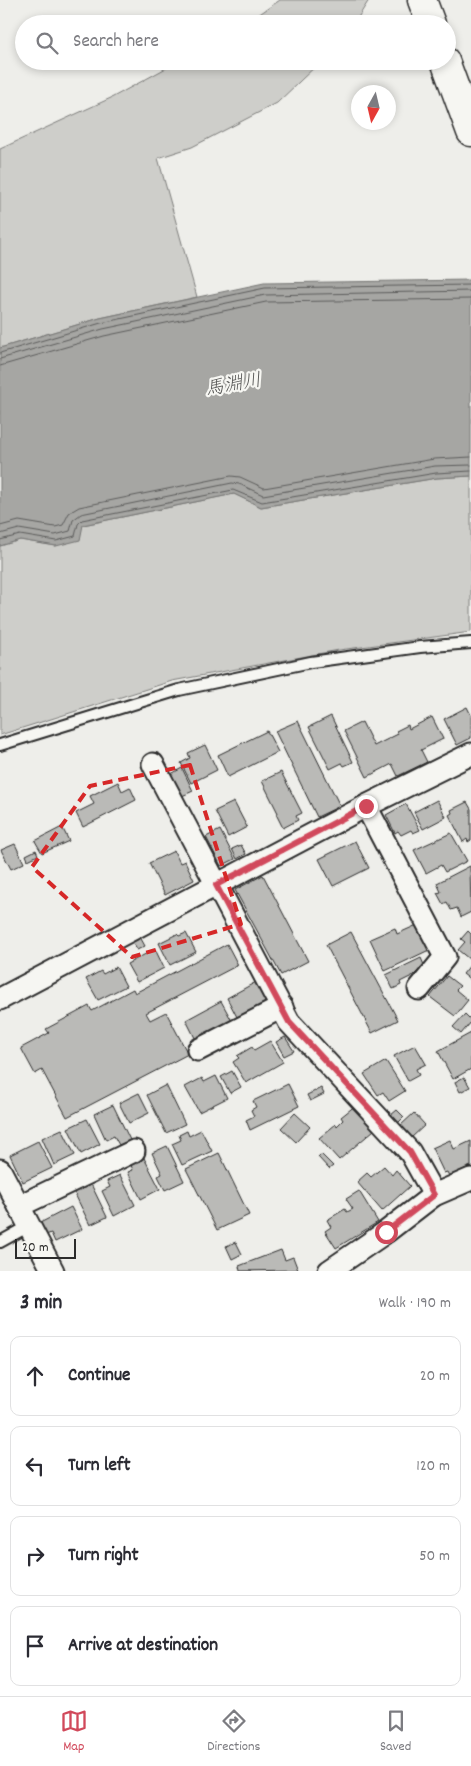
<!DOCTYPE html>
<meta charset="utf-8">
<style>
:root{--surface:#fff;--page:#f7f7f7;--text:#2b2b33;--muted:#7c7c81;--line:#e1e1e2;--accent:#d1495b}
body{margin:0;font-family:Dekko,"Klee One",sans-serif;background:var(--page);color:var(--text)}
.compass{position:absolute;left:351px;top:85px;width:45px;height:45px;border-radius:50%;background:var(--surface);box-shadow:0 2px 8px #0003;rotate:188deg}
.scale{position:absolute;left:15px;bottom:12px;width:61px;box-sizing:border-box;padding-left:5px;border:2px solid #2b2b2b;border-top:0;font-size:14px;line-height:18px;white-space:nowrap;color:#2b2b2b;-webkit-text-stroke:4px #f6f6f2;paint-order:stroke}
.stop{position:absolute;width:15px;height:15px;margin:-11px;border:4px solid #d1495b;border-radius:50%;background:#fff}
.stop.end{background:#d1495b;border-color:#fff;box-shadow:0 1px 5px #0008}
.list{margin:0;padding:0;list-style:none}
h2{display:flex;justify-content:space-between;align-items:center;height:65px;margin:0;padding:0 20px;font-size:21px}
h2 small{font-size:16px;font-weight:400;color:var(--muted)}
.list li{display:grid;grid-template-columns:32px 1fr auto;gap:15px;align-items:center;box-sizing:border-box;height:80px;margin:0 10px 10px;padding:0 10px;border:1px solid var(--line);border-radius:10px}
.list b{display:block;font-size:19px;white-space:nowrap}
.list em{font-size:16px;font-style:normal;color:var(--muted)}
.icon{flex:none;width:28px;height:28px;fill:none;stroke:currentColor;stroke-width:2;stroke-linecap:round;stroke-linejoin:round}
.map{position:relative;flex:none;width:471px;height:1271px;overflow:hidden}
.search{position:absolute;background:var(--surface);box-shadow:0 2px 8px #0003;left:15px;right:15px;top:15px;height:55px;display:flex;align-items:center;gap:12px;box-sizing:border-box;padding:0 18px;border-radius:28px;color:var(--muted);font-size:19px}
.sheet{height:425px;background:var(--surface)}
nav{display:flex;justify-content:space-around;align-items:center;box-sizing:border-box;height:70px;border-top:1px solid var(--line);background:var(--surface);font-size:14px;color:var(--muted)}
nav a{display:grid;justify-items:center;gap:2px}
nav .on{color:var(--accent)}
.map>svg:first-child{display:block}
.green{fill:#cececa;stroke:#7c7c7a}
.water{fill:#a6a6a3;stroke:#757573}
.lines{fill:none;stroke-linecap:round;stroke-linejoin:round}
.shore{stroke:#5c5c5b;stroke-width:1}
.building{fill:#babab7;stroke:#2b2b2b}
.service-casing{stroke:#2b2b2b;stroke-width:14}
.minor-casing{stroke:#2b2b2b;stroke-width:25}
.primary-casing{stroke:#2b2b2b;stroke-width:31}
.service{stroke:#f6f6f2;stroke-width:10}
.minor{stroke:#f6f6f2;stroke-width:21}
.primary{stroke:#f6f6f2;stroke-width:28}
.route{stroke:#d1495b;stroke-width:6}
.marked{fill:none;stroke:#d62828;stroke-width:4;stroke-dasharray:10 6;stroke-linejoin:round}
.labels{text-anchor:middle;stroke-width:4.5;stroke-linejoin:round;paint-order:stroke}
.water-label{font-size:19px;font-style:italic;fill:#565655;stroke:#f6f6f2}
</style>
<div class="map">
<svg width="471" height="1271" viewBox="0 0 471 1271">
<rect width="100%" height="100%" fill="#eeeeea"/>
<filter id="ink" filterUnits="userSpaceOnUse"><feTurbulence type="fractalNoise" baseFrequency=".02" numOctaves="2"/><feDisplacementMap in="SourceGraphic" scale="10" xChannelSelector="R" yChannelSelector="G"/><feConvolveMatrix kernelMatrix="1 2 1 2 8 2 1 2 1" color-interpolation-filters="sRGB"/></filter>
<g filter="url(#ink)">
<!-- green -->
<g class="green">
<polygon points="280,0 369,0 354,24 245,24"/>
<polygon points="179,61 321,61 277,103 192,147 158,158 197,297 100,318 0,348 0,149 113,97"/>
<polygon points="471,476 471,632 339,650 172,681 0,735 0,546 20,540 56,546 83,525 234,494 261,507 437,478"/>
</g>
<!-- water -->
<polygon class="water" points="471,280 471,476 437,478 261,507 234,494 83,525 80,540 56,546 20,540 0,546 0,348 100,318 264,283"/>
<g class="lines">
<!-- shore -->
<g class="shore">
<polyline points="0,353 101,323 265,288 471,285"/>
<polyline points="0,359 103,329 265,295 471,291"/>
<polyline points="0,366 104,336 266,302 471,299"/>
<polyline points="0,526 19,521 55,527 63,525 69,513 79,507 231,476 240,477 264,488 434,459 471,457"/>
<polyline points="0,534 19,529 55,535 70,531 73,520 81,514 232,483 239,484 263,495 435,466 471,465"/>
<polyline points="0,540 20,535 56,541 75,536 78,524 82,520 233,490 262,502 436,473 471,471"/>
</g>
</g>
<!-- building -->
<g class="building">
<polygon points="467,707 471,715 471,738 457,745 444,719"/>
<polygon points="331,716 353,762 344,766 342,763 330,769 309,727"/>
<polygon points="432,717 443,739 421,750 427,762 398,776 392,764 367,777 344,731 362,722 374,746 398,734 396,731 408,725 409,729"/>
<polygon points="298,721 340,806 317,817 275,731"/>
<polygon points="267,731 278,752 228,777 218,755"/>
<polygon points="205,745 217,770 191,783 181,763 190,758 188,753"/>
<polygon points="182,768 193,791 182,796 171,774"/>
<polygon points="281,772 302,813 296,816 298,820 283,828 276,814 278,813 262,781"/>
<polygon points="118,782 122,791 130,787 136,800 83,827 76,813 94,804 90,796"/>
<polygon points="437,800 446,817 423,829 414,812"/>
<polygon points="234,802 247,827 228,837 215,811"/>
<polygon points="467,802 471,809 471,840 468,842 467,839 463,842 449,815 452,813 451,810"/>
<polygon points="406,804 420,830 413,833 411,830 401,835 398,831 395,833 386,815"/>
<polygon points="62,827 69,841 42,853 35,841"/>
<polygon points="220,830 235,859 221,866 206,837"/>
<polygon points="451,833 467,861 445,872 441,865 426,873 414,850"/>
<polygon points="355,841 369,868 333,886 319,859"/>
<polygon points="15,844 24,863 11,869 1,850"/>
<polygon points="241,845 246,854 237,859 232,849"/>
<polygon points="36,850 38,855 28,860 26,855"/>
<polygon points="174,851 180,863 185,861 194,880 165,895 149,863"/>
<polygon points="470,866 471,912 461,917 457,908 451,910 447,902 443,904 437,893 441,892 437,883"/>
<polygon points="263,875 308,961 281,975 235,890"/>
<polygon points="417,925 429,950 385,971 370,939 395,928 397,934"/>
<polygon points="468,931 471,934 471,957 469,959 458,950 465,942 461,939"/>
<polygon points="351,932 398,1020 372,1033 326,945"/>
<polygon points="186,933 196,952 170,965 159,943 177,934 179,936"/>
<polygon points="140,937 145,946 137,950 132,941"/>
<polygon points="227,944 238,965 146,1013 150,1020 166,1012 188,1054 67,1117 42,1070 35,1074 21,1048 49,1033 46,1029 89,1006 92,1011 133,989 135,993"/>
<polygon points="155,949 164,968 137,982 127,964"/>
<polygon points="421,958 424,965 414,975 400,982 401,985 393,989 386,975"/>
<polygon points="471,964 471,980 463,974"/>
<polygon points="116,967 126,986 98,1000 86,979 101,971 103,974"/>
<polygon points="447,976 460,986 456,990 468,1000 455,1016 430,997"/>
<polygon points="256,982 267,1002 237,1017 227,998"/>
<polygon points="221,1001 232,1021 196,1040 186,1020"/>
<polygon points="465,1014 471,1020 471,1022 461,1034 453,1027"/>
<polygon points="471,1033 471,1069 453,1079 438,1051"/>
<polygon points="285,1037 294,1051 284,1056 276,1042"/>
<polygon points="270,1041 283,1062 246,1083 233,1062 239,1058 237,1056 252,1047 254,1050"/>
<polygon points="415,1045 426,1064 416,1069 419,1075 408,1081 394,1056"/>
<polygon points="386,1061 405,1091 389,1101 383,1092 378,1095 364,1074"/>
<polygon points="232,1071 241,1087 230,1093 221,1077"/>
<polygon points="216,1076 227,1098 199,1112 185,1087 202,1078 204,1082"/>
<polygon points="464,1077 470,1087 460,1092 455,1082"/>
<polygon points="288,1084 299,1106 250,1130 246,1120 254,1116 251,1110 256,1107 253,1101"/>
<polygon points="166,1085 185,1124 166,1133 147,1095"/>
<polygon points="321,1088 324,1094 310,1101 307,1095"/>
<polygon points="139,1093 149,1113 129,1123 119,1103"/>
<polygon points="113,1105 130,1140 119,1145 114,1136 106,1140 94,1114"/>
<polygon points="356,1105 369,1120 366,1121 374,1130 339,1160 319,1138 336,1124 337,1126 343,1120 341,1117"/>
<polygon points="397,1110 404,1117 398,1123 391,1115"/>
<polygon points="295,1113 310,1127 296,1142 281,1128"/>
<polygon points="414,1113 425,1125 411,1138 400,1126"/>
<polygon points="87,1119 100,1144 81,1154 68,1128"/>
<polygon points="62,1129 75,1155 54,1165 42,1138"/>
<polygon points="201,1130 212,1151 182,1165 172,1144 181,1140 179,1135 187,1131 189,1136"/>
<polygon points="450,1140 454,1149 471,1141 471,1166 449,1176 447,1172 444,1173 432,1148"/>
<polygon points="38,1141 52,1168 23,1182 10,1155"/>
<polygon points="167,1146 184,1181 165,1190 158,1176 162,1174 152,1153"/>
<polygon points="219,1153 249,1215 217,1230 186,1169"/>
<polygon points="321,1154 333,1166 329,1169 318,1157"/>
<polygon points="143,1156 160,1189 141,1199 128,1172 133,1170 130,1163"/>
<polygon points="384,1166 392,1175 396,1170 410,1186 382,1211 357,1182 367,1173 371,1177"/>
<polygon points="120,1175 135,1205 114,1216 102,1191 110,1187 107,1181"/>
<polygon points="89,1180 107,1217 90,1225 72,1188"/>
<polygon points="359,1191 378,1222 336,1248 325,1231 331,1227 327,1220 345,1209 347,1212 353,1209 346,1199"/>
<polygon points="71,1207 82,1229 55,1242 51,1233 46,1235 40,1223"/>
<polygon points="236,1242 242,1254 232,1259 226,1246"/>
<polygon points="281,1250 285,1260 293,1257 298,1270 240,1271 239,1266"/>
</g>
<g class="lines">
<!-- service casing -->
<g class="service-casing">
<g id="service">
<polyline points="0,745 179,690 311,662 420,647 471,643"/>
<polyline points="0,1242 29,1226"/>
</g>
</g>
<!-- minor casing -->
<g class="minor-casing">
<g id="minor">
<polyline points="153,764 289,1022 410,1152 434,1195"/>
<polyline points="366,806 445,957 419,989"/>
<polyline points="0,999 366,806 471,754"/>
<polyline points="198,1050 282,1007"/>
<polyline points="0,1170 53,1271"/>
<polyline points="19,1206 134,1151"/>
<polyline points="329,1271 386,1232 434,1195 471,1179"/>
</g>
</g>
<!-- primary casing -->
<g class="primary-casing">
<g id="primary">
<polyline points="422,0 431,24"/>
<polyline points="445,61 471,132"/>
</g>
</g>
<!-- service -->
<use href="#service" class="service"/>
<!-- minor -->
<use href="#minor" class="minor"/>
<!-- primary -->
<use href="#primary" class="primary"/>
</g>
</g>
<g class="lines" filter="url(#ink)">
<!-- route -->
<polyline class="route" points="366,806 216,885 289,1022 410,1152 434,1195 386,1232"/>
</g>
<!-- marked area -->
<path class="marked" d="M190 765 241 924 132 957 32 867 90 786Z"/>
<g class="labels">
<!-- water labels -->
<g class="water-label">
<text transform="translate(233 383) rotate(-10)" y="7">馬淵川</text>
</g>
</g>
</svg>
<svg class="compass" viewBox="-18 -18 36 36"><path d="M0-13l5 13h-10z" fill="#e53935"/><path d="M0 13l5-13h-10z" fill="#7c7c81"/></svg>
<div class="scale">20 m</div>
<div class="stop" style="left:386px;top:1232px"></div>
<div class="stop end" style="left:366px;top:806px"></div>
<div class="search"><svg class="icon" aria-label="search" viewBox="0 0 24 24"><circle cx="10" cy="10" r="6"/><path d="M15 15l6 6"/></svg>Search here</div>
</div>
<section class="sheet">
<h2>3 min<small>Walk · 190 m</small></h2>
<ul class="list">
<li><svg class="icon" aria-label="ahead" viewBox="0 0 24 24"><path d="M12 20V5M6 11l6-6 6 6"/></svg><div><b>Continue</b></div><em>20 m</em></li>
<li><svg class="icon" aria-label="left" viewBox="0 0 24 24"><path d="M17 20v-9H6M10 6l-5 5 5 5"/></svg><div><b>Turn left</b></div><em>120 m</em></li>
<li><svg class="icon" aria-label="right" viewBox="0 0 24 24"><path d="M7 20v-9h11M14 6l5 5-5 5"/></svg><div><b>Turn right</b></div><em>50 m</em></li>
<li><svg class="icon" aria-label="arrive" viewBox="0 0 24 24"><path d="M6 21V4h12l-3 4 3 4H6"/></svg><div><b>Arrive at destination</b></div></li>
</ul>
</section>
<nav>
<a class="on"><svg class="icon" aria-label="map" viewBox="0 0 24 24"><path d="M3 6l6-2 6 2 6-2v14l-6 2-6-2-6 2zM9 4v14M15 6v14"/></svg>Map</a>
<a><svg class="icon" aria-label="directions" viewBox="0 0 24 24"><path d="M12 3l9 9-9 9-9-9zM9 14v-3h6M13 9l2 2-2 2"/></svg>Directions</a>
<a><svg class="icon" aria-label="saved" viewBox="0 0 24 24"><path d="M7 4h10v16l-5-4-5 4z"/></svg>Saved</a>
</nav>
